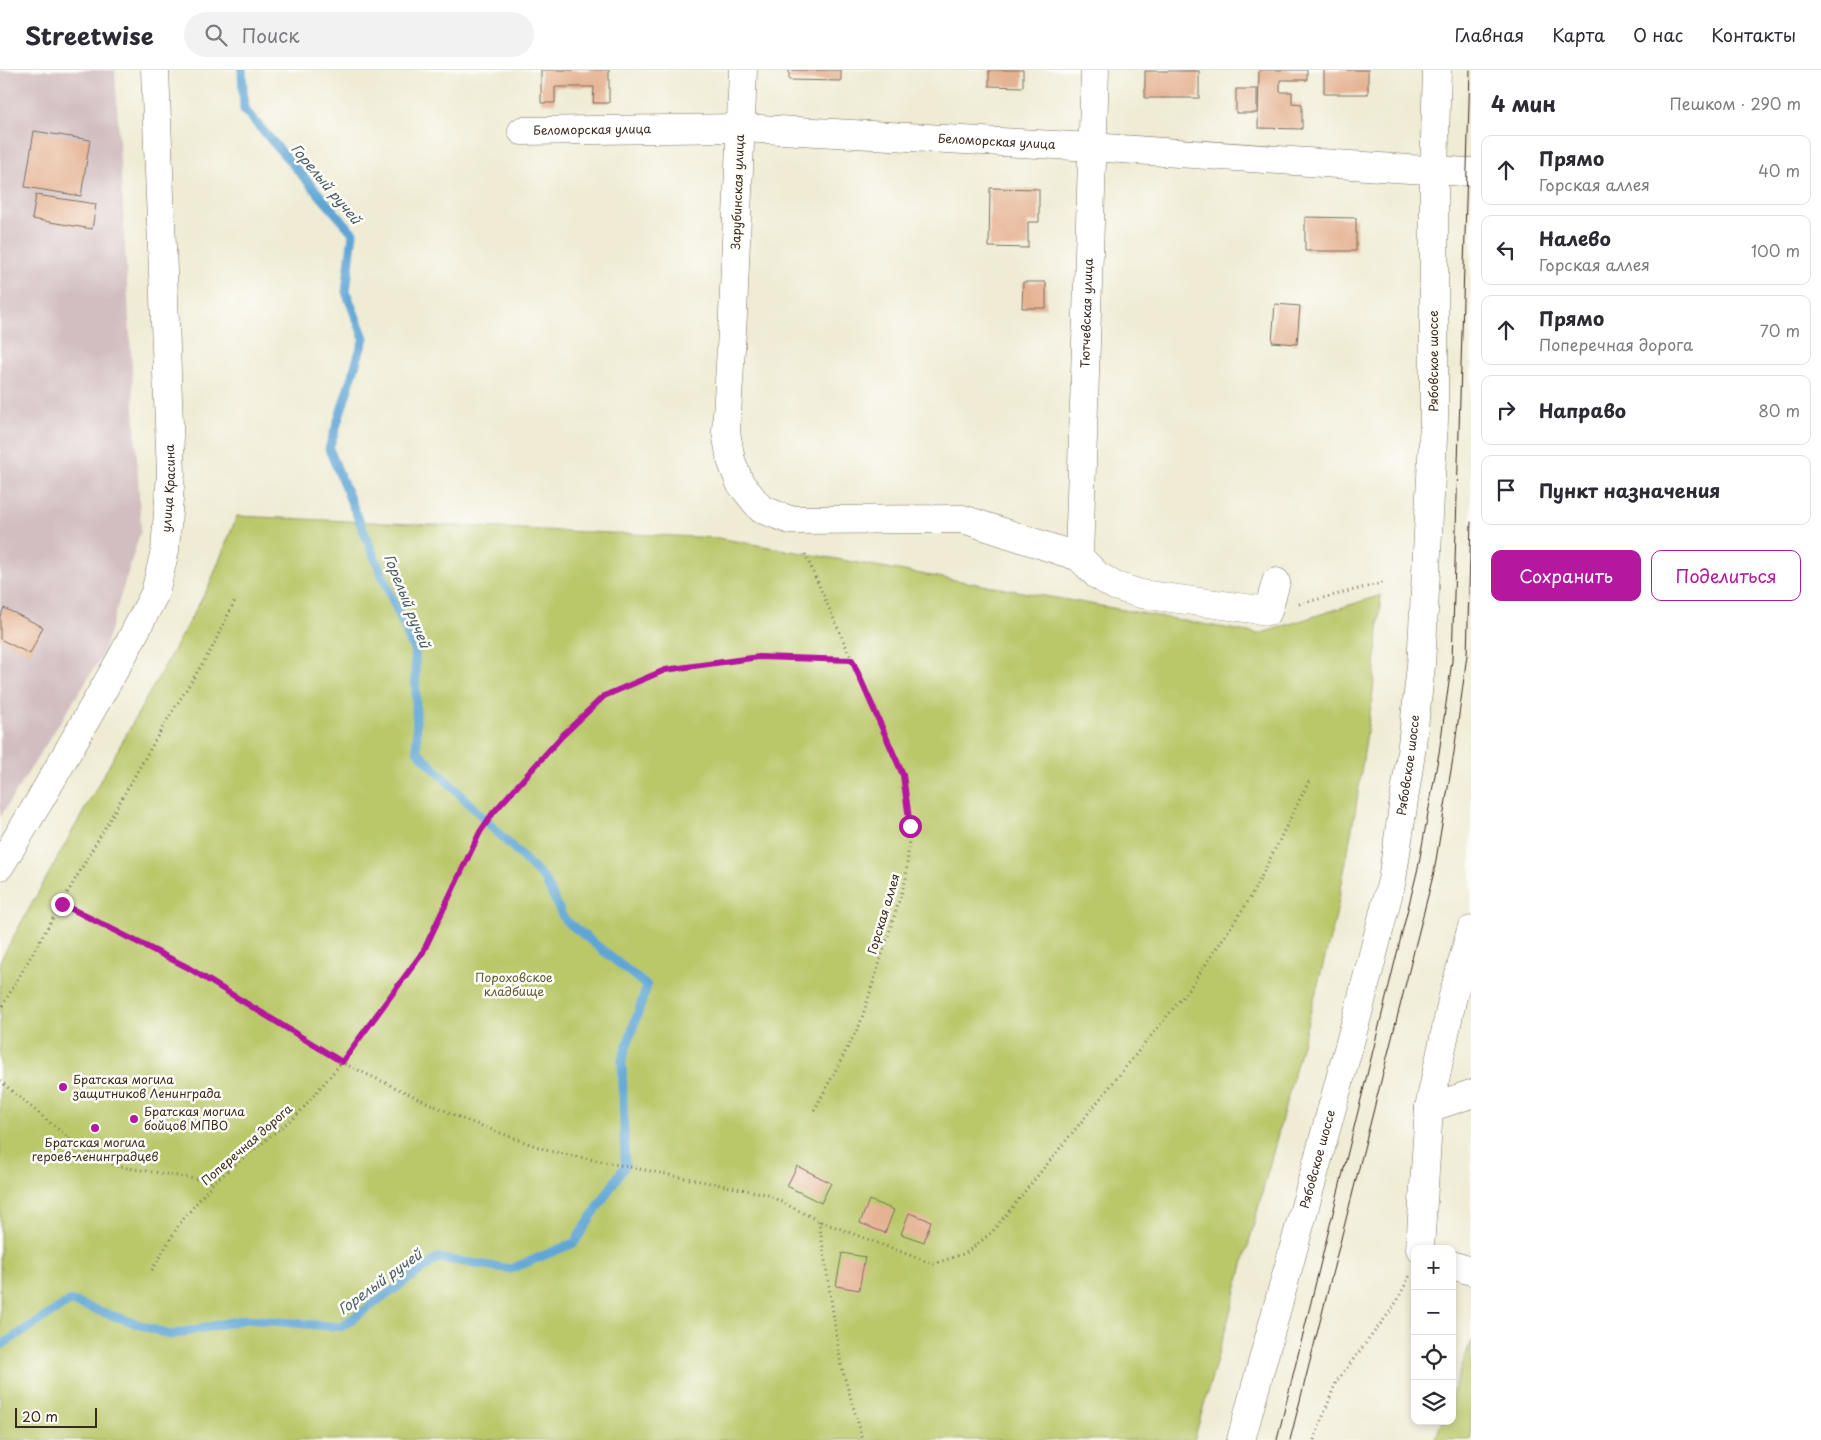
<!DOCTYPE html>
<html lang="ru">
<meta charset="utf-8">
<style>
:root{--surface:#fff;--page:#f2f2f3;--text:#2b2b33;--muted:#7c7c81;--line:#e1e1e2;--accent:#b5179e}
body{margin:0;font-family:"Playpen Sans",sans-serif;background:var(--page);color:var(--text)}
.controls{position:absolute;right:15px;bottom:15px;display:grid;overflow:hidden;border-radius:10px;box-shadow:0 2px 8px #0003}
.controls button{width:45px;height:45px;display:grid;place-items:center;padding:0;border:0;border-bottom:1px solid var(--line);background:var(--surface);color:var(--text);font:25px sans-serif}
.scale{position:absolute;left:15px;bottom:12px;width:82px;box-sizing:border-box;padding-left:5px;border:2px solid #3b2a1e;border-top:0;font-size:14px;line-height:18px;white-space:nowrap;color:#3b2a1e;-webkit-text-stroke:4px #fdfcf7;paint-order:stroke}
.stop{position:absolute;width:15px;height:15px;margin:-11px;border:4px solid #b5179e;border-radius:50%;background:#fff}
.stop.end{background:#b5179e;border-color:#fff;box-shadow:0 1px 5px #0008}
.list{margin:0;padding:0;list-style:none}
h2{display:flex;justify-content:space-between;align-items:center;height:65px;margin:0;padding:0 20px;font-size:21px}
h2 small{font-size:16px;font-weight:400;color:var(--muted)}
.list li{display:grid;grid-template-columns:32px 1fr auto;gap:15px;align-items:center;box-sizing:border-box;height:70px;margin:0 10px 10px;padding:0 10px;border:1px solid var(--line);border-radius:10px}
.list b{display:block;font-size:19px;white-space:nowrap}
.list p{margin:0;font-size:16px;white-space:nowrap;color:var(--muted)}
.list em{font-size:16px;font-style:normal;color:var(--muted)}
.actions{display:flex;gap:10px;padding:15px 20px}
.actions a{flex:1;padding:11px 0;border:1px solid var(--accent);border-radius:10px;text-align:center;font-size:18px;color:var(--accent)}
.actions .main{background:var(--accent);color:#fff}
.icon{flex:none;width:28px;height:28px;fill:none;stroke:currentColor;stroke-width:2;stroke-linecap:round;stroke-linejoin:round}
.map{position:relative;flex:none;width:1471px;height:1370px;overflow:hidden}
header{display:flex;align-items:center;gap:30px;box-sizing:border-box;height:70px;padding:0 25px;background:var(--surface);border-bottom:1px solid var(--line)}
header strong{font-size:24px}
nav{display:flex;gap:28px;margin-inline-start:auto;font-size:18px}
.search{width:350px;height:45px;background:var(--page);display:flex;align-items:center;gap:12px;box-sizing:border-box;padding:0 18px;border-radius:28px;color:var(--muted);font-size:19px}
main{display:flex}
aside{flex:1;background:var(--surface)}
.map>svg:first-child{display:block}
.industrial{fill:#d2bec1}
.green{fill:#bac86a;stroke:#7a7944}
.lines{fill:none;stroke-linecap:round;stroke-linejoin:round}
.stream{stroke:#5fa6d5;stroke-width:9}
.building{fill:#e5b293}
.minor-casing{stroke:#7a6e5e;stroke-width:29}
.major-casing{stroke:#7a6e5e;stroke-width:29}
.path{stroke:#7a6e5e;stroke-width:3;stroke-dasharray:1 4;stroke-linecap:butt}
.minor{stroke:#fff;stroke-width:28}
.major{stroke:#fff;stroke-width:28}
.tram{stroke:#3b2a1e;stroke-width:1}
.route{stroke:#b5179e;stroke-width:6}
.poi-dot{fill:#b5179e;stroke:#fdfcf7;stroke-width:2}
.labels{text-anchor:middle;stroke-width:5;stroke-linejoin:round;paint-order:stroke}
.street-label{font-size:12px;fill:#3b2a1e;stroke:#fdfcf7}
.park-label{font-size:12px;fill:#615935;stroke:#fdfcf7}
.poi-label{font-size:12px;fill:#3b2a1e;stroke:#fdfcf7;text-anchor:start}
.water-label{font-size:14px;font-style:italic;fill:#495c67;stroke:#fdfcf7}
</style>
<header>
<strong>Streetwise</strong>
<div class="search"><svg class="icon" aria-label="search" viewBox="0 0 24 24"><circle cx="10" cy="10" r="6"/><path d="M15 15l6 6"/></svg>Поиск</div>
<nav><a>Главная</a><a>Карта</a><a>О нас</a><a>Контакты</a></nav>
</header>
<main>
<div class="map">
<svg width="1471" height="1370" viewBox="0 0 1471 1370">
<rect width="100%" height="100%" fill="#fdfcf7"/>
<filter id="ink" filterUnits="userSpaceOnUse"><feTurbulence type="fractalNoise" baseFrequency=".02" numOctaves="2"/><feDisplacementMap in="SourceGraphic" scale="10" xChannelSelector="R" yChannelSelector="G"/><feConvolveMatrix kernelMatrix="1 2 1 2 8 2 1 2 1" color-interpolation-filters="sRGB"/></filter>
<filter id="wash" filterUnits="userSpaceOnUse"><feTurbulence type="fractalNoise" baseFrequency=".0096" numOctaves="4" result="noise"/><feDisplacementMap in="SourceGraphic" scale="20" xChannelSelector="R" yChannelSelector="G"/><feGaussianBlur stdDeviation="1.12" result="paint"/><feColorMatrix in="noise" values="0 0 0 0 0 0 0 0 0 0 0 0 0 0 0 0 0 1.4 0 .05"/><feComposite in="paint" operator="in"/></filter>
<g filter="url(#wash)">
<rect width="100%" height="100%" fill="#efebd4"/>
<!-- industrial -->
<polygon class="industrial" points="0,0 115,0 141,460 102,586 0,747"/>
<!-- green -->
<g class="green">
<polygon points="237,446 718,468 1259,564 1381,525 1373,621 1356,737 1335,850 1232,1236 1194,1370 0,1370 0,891 209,516"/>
<polygon points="1471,1271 1471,1370 1435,1370 1442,1351 1452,1351 1452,1323"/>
</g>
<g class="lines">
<!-- stream -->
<polyline class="stream" points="0,1276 70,1231 170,1265 246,1249 341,1257 438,1188 511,1199 574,1173 625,1096 622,990 647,916 564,849 545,810 417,681 415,583 329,379 364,268 346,222 353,163 244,39 242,0"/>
</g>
<g id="blocks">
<!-- building -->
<g class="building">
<polygon points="541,0 609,0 609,33 593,33 594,17 555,17 555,33 541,33"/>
<polygon points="789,0 841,0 841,11 789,10"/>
<polygon points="989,0 1023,0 1023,17 989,16"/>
<polygon points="1259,0 1307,0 1307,10 1280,10 1280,22 1292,22 1292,33 1302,34 1302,59 1258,58"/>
<rect x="1324" y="0" width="44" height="24"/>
<rect x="1145" y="1" width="54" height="27"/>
<rect x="1236" y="19" width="21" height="24"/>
<polygon points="34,61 90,70 81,126 25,117"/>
<polygon points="990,118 1039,119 1039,152 1028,152 1028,178 989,177"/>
<polygon points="36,125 96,134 92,159 32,149"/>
<polygon points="1305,147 1356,148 1356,181 1305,181"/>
<polygon points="1023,212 1046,212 1046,238 1022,238"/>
<polygon points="1275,234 1300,236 1297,274 1272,272"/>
<polygon points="4,538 43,557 30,584 0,569 0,546"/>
<polygon points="797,1096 831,1113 821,1133 787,1116"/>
<polygon points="869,1130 894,1140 885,1163 860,1153"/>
<polygon points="909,1143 931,1151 924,1172 901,1164"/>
<polygon points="842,1183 865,1187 859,1220 836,1216"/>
</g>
</g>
</g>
<g filter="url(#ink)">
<use href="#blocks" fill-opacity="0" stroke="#7a6e5e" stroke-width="1"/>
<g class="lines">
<!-- minor casing -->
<g class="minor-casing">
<g id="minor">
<polyline points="743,0 733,244 726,362 731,390 740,413 761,439 790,450 963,449 1079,487 1097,505 1115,516 1141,524 1268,541 1276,512"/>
<path id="s1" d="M522 61 741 58 1092 77 1409 99 1471 102"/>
<path id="s2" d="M1079 487 1095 0"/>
<polyline points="1429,1038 1471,1024"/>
<polyline points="1420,1179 1429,1038 1453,926 1471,860"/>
<polyline points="1452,1195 1471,1201"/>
</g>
</g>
<!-- major casing -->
<g class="major-casing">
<g id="major">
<path id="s3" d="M0 796 40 730 123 585 155 523 165 480 171 404 155 0"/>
<path id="s4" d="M1241 1370 1358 943 1392 810 1411 683 1421 596 1434 350V101L1437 0"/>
</g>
</g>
<!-- path -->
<g class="path">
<polyline points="805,484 903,705 910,756 906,809 860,954 814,1041"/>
<polyline points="1299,534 1386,512"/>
<polyline points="62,834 187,897 347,995 463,1049 549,1081 766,1124 819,1151 933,1194 966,1183 992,1162 1189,919 1251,827 1310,709"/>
<polyline points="0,940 164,655 211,580 235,530"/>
<polyline points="0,1011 78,1076 116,1096 214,1112"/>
<polyline points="819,1151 841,1295 863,1370"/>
<polyline points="152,1200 180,1153 214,1112 298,1044 342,992 423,882 480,762 493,743 562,665 604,626 665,600 759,587 852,590"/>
<polyline points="1314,1370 1336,1312 1395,1235 1411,1203"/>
</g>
<!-- minor -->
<use href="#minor" class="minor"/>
<!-- major -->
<use href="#major" class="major"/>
<!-- tram -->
<g class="tram">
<polyline points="1277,1370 1418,798 1439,683 1452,591 1470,0"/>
<polyline points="1290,1370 1434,802 1454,682 1467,585 1471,452"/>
</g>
</g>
</g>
<g class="lines" filter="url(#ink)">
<!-- route -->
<polyline class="route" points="62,834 187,897 342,992 423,882 480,762 493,743 562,666 604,626 665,600 759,587 852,590 903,705 910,756"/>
</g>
<!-- markers -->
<g class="poi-dot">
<circle cx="63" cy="1017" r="5"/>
<circle cx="134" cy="1049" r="5"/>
<circle cx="95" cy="1058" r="5"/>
</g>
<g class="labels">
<!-- street labels -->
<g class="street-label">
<text dy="4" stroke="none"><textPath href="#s1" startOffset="70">Беломорская улица</textPath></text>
<text dy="4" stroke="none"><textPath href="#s1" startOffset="475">Беломорская улица</textPath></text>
<text transform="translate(738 122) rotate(-88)" y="4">Зарубинская улица</text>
<text dy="4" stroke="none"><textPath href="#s2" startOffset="244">Тютчевская улица</textPath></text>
<text transform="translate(1434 291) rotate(-90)" y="4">Рябовское шоссе</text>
<text dy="4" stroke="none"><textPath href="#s3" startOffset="420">улица Красина</textPath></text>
<text dy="4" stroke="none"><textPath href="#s4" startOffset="696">Рябовское шоссе</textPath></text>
<text transform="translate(884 844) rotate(-73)" y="4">Горская аллея</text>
<text transform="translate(247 1075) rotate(-41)" y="4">Поперечная дорога</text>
<text dy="4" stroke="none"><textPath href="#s4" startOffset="291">Рябовское шоссе</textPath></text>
</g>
<!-- park labels -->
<g class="park-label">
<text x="514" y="912">Пороховское<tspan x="514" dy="14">кладбище</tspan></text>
</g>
<!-- poi labels -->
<g class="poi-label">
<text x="73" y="1014">Братская могила<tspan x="73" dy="14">защитников Ленинграда</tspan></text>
<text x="144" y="1046">Братская могила<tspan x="144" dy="14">бойцов МПВО</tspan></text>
<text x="95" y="1077" text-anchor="middle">Братская могила<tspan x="95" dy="14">героев-ленинградцев</tspan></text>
</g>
<!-- water labels -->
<g class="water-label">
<text transform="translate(326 114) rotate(50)" y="5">Горелый ручей</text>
<text transform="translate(407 531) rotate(68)" y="5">Горелый ручей</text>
<text transform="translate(380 1212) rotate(-36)" y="5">Горелый ручей</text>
</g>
</g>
</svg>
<div class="controls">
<button>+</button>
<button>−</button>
<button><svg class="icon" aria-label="locate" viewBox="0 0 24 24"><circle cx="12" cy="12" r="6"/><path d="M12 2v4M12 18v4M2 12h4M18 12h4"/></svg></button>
<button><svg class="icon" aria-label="layers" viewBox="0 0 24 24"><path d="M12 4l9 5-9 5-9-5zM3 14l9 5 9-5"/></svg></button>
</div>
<div class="scale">20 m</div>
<div class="stop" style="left:910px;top:756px"></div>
<div class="stop end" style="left:62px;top:834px"></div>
</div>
<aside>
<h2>4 мин<small>Пешком · 290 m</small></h2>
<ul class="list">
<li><svg class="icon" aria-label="ahead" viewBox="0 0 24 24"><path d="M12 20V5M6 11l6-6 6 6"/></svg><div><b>Прямо</b><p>Горская аллея</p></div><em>40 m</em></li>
<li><svg class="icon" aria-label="left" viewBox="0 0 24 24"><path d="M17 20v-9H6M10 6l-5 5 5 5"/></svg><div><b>Налево</b><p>Горская аллея</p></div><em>100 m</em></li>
<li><svg class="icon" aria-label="ahead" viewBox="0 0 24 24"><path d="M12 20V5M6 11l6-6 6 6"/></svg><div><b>Прямо</b><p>Поперечная дорога</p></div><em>70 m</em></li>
<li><svg class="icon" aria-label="right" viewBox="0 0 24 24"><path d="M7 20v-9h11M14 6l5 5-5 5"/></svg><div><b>Направо</b></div><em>80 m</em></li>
<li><svg class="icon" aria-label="arrive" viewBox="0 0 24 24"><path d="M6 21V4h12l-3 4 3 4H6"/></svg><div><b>Пункт назначения</b></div></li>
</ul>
<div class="actions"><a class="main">Сохранить</a><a>Поделиться</a></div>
</aside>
</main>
